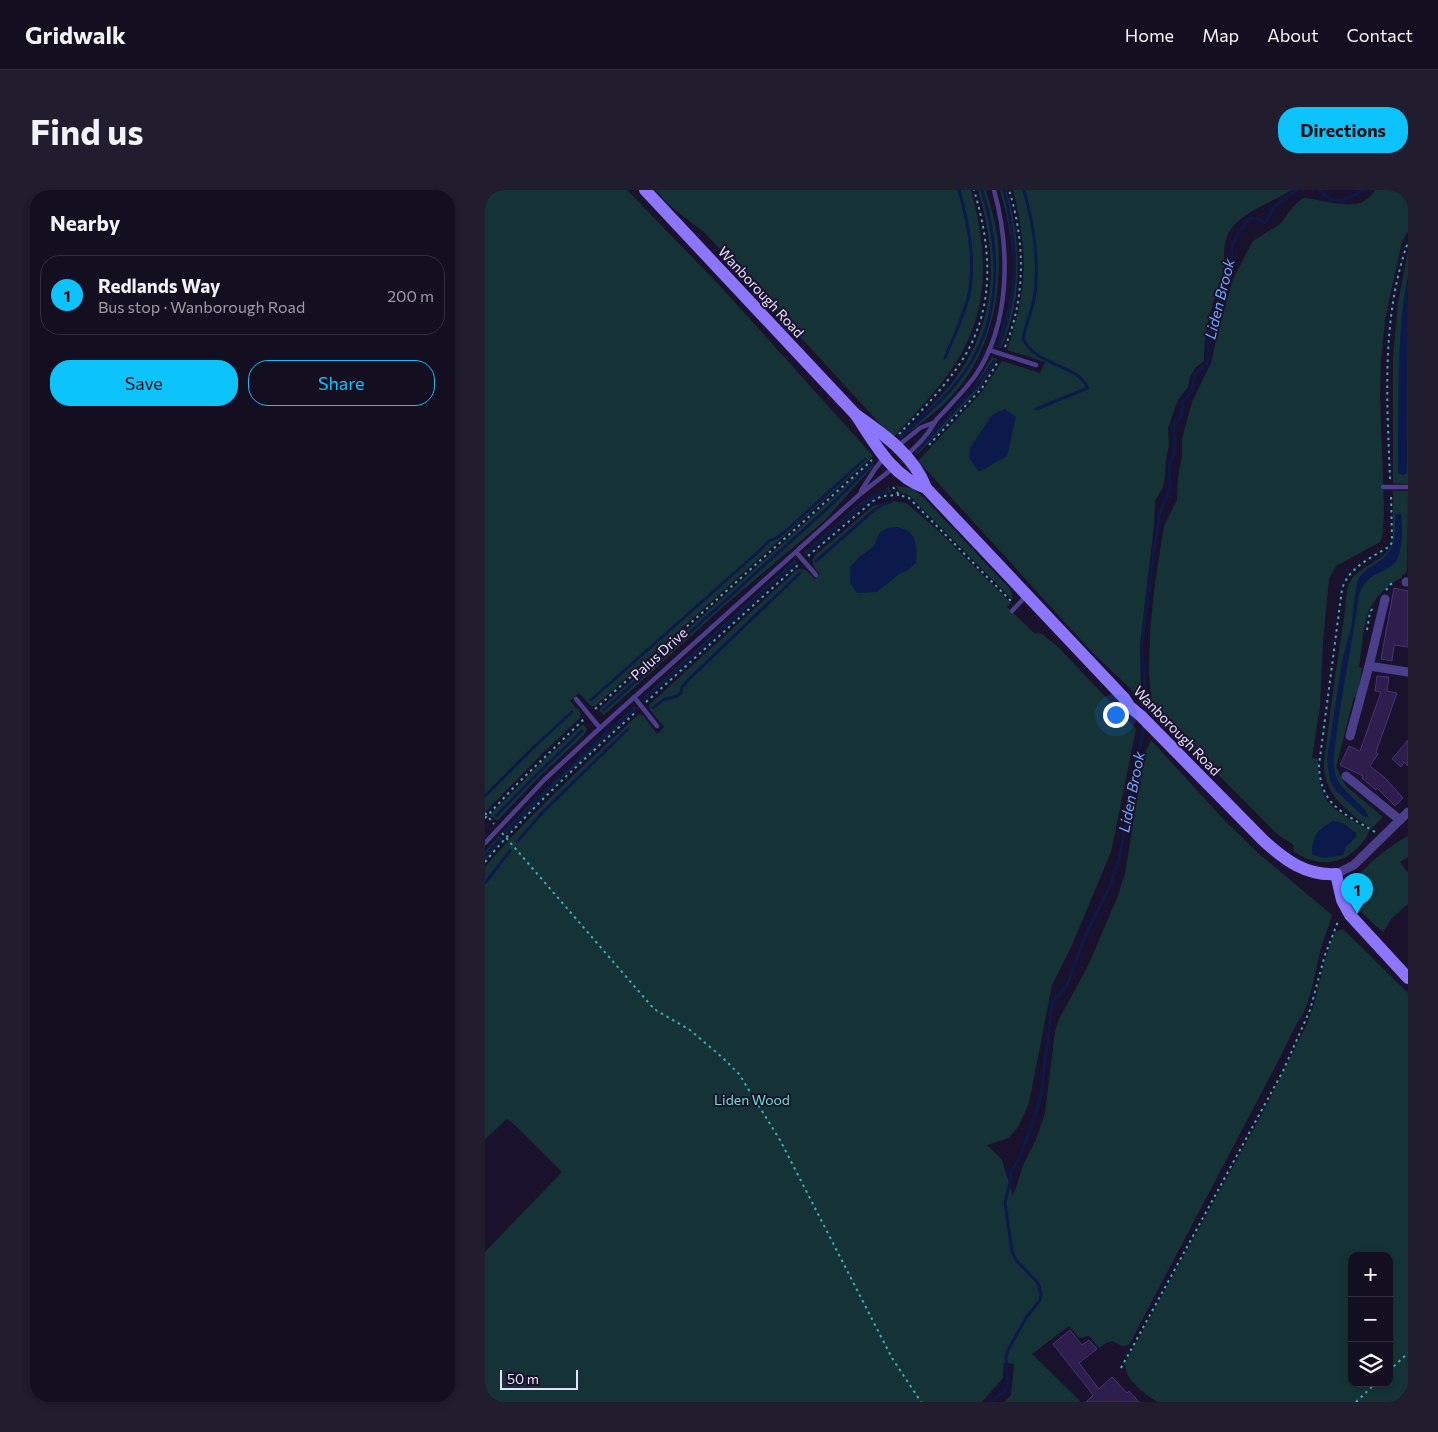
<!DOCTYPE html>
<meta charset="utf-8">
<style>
:root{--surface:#140e21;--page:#211c2e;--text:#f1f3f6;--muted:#9d9ca5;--line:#332e3f;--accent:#0cc3fc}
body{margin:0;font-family:Commissioner,sans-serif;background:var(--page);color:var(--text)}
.controls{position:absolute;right:15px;bottom:15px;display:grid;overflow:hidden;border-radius:10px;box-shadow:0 2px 8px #0003}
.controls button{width:45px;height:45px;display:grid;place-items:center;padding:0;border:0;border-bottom:1px solid var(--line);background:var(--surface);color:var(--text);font:25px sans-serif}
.scale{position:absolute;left:15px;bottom:12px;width:78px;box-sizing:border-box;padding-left:5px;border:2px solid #e6deff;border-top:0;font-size:14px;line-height:18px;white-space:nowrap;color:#e6deff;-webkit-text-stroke:4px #1a122c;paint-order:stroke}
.you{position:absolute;left:630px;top:524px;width:18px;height:18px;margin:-12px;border:4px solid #fff;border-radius:50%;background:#1a73e8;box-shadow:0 0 0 8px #1a73e833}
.badge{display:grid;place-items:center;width:32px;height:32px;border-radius:50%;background:var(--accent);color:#111;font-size:16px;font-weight:700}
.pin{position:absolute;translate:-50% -41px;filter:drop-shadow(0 1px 2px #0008)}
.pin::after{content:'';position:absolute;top:26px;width:18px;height:15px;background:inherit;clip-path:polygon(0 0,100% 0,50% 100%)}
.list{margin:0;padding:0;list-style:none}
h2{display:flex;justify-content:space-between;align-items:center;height:65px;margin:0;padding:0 20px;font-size:21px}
h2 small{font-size:16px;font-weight:400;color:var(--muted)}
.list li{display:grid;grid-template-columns:32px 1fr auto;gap:15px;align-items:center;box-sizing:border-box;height:80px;margin:0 10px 10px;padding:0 10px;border:1px solid var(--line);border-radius:20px}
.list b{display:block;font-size:19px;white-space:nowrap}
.list p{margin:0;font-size:16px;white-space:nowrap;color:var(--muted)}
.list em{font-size:16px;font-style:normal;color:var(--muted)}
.actions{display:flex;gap:10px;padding:15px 20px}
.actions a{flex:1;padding:11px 0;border:1px solid var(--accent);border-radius:20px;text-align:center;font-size:18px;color:var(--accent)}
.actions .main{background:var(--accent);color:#111}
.icon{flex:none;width:28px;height:28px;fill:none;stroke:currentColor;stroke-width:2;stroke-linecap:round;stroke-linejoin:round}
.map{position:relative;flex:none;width:923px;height:1212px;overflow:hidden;border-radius:20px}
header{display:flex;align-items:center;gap:30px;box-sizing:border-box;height:70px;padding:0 25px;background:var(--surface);border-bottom:1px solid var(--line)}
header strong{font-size:24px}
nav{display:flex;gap:28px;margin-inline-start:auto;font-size:18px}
.intro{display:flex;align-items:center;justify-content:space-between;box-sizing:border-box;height:120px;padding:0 30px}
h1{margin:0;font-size:35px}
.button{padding:12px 22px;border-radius:20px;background:var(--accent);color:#111;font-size:18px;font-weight:700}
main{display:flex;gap:30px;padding:0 30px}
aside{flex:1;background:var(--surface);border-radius:20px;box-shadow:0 2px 8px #0003}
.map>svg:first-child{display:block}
.green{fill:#153336;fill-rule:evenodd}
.water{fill:#0c1a4b}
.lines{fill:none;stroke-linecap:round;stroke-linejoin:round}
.stream{stroke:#0c1a4b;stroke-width:3}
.building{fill:#2e1e4d;stroke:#493179}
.path{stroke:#33b3be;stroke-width:2;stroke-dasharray:2.5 4;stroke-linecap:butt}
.lane{stroke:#4b3e8a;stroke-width:4.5}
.street{stroke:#4b3e8a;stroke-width:9}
.secondary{stroke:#8c76fd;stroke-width:12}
.labels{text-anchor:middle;stroke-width:4;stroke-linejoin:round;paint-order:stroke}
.street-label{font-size:14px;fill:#e6deff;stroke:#1a122c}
.park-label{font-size:14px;fill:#68e0d2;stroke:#1a122c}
.water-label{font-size:15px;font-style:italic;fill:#6da7fd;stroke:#1a122c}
</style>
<header>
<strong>Gridwalk</strong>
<nav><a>Home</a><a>Map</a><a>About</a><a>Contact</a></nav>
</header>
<div class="intro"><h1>Find us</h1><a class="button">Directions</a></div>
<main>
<aside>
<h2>Nearby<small></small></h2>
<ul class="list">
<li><span class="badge">1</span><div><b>Redlands Way</b><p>Bus stop · Wanborough Road</p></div><em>200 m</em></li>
</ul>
<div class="actions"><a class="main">Save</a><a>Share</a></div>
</aside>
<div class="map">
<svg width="923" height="1212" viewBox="0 0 923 1212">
<rect width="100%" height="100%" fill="#1a122c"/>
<!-- green -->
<g class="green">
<polygon points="0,0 142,0 237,98 388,266 110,516 106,516 94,503 85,511 96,523 95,528 59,562 0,622"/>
<path d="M170 0H486C505 71 505 131 458 191 442 211 425 229 408 248L220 43 184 15Z"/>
<path d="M493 0H501C506 17 511 34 513 52 518 111 502 174 458 215 445 227 430 237 416 248L415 247C434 228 454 210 470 189 513 130 513 67 493 0Z"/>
<path d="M515 0H521C537 52 538 108 516 158L512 157C519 135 526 112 528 89 530 60 523 28 515 0Z"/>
<path d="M528 0H806C790 11 763 20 750 34 734 50 742 69 737 88 734 100 728 110 726 121 721 137 719 155 719 171L710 178 705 187 703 197 693 210 683 238 684 255 681 269 680 287 678 297 670 311 669 335 655 455 656 509 606 461 433 271 497 202 517 171 555 183 560 172 522 160C543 101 543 60 528 0Z"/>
<path d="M890 0H923V41L917 52 906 101 900 130 896 170 895 205 899 317 898 344 895 352 851 376 844 389 838 451 835 516 827 568 833 569C832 615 849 620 884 640 882 648 879 651 873 657 855 677 830 676 808 661L809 655 792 644 667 518 664 484 665 441 670 393 679 336 692 310 693 287 697 266V249L707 212 726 173 732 145 748 89 763 60 768 51 795 34 809 16 818 8C835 9 868 21 882 9 885 7 888 3 890 0Z"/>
<polygon points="923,62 923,294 908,293 908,168 913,112"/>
<polygon points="507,167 512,169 493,200 433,264 430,261 490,196"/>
<polygon points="387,272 389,275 339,331 239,416 119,525 114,520"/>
<polygon points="410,296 427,298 438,307 526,400 528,410 425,306 415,302"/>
<path d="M404 297 406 302C381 305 342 347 322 365L320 362 378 311Z"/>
<path d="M908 301H923L922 380 921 383 917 385V388C906 390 886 412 883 423 877 440 877 459 874 477L877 478 872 508 869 507 851 577 861 596 898 627 886 639C862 620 838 605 839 572 845 524 851 476 859 428 861 417 860 405 864 394 872 374 906 371 908 349Z"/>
<path d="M408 311 421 313 449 337 526 413 522 417 549 443 557 444 574 458 651 539 626 662 587 755 567 795 544 913 533 937 524 948 502 955 517 970 528 1006 539 973 551 950 560 923 570 841 575 827 602 778 632 708 640 684 659 565 666 550 739 630 773 663 847 725C844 736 840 745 837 755 830 777 827 816 812 833L790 877 644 1155 637 1156 627 1151 621 1153 614 1158 604 1146 594 1148 584 1136 547 1164 596 1212H519L526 1205 529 1174 519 1173 518 1188 497 1212H0V1062L77 982 31 936 22 929 0 949V677C47 622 101 573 154 524L158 525 172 544 179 537 165 520 164 515 313 379 321 380 330 389 335 384C330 378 325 374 329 366L388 316Z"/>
<polygon points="310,370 312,373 160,510 158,508"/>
<path d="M149 516 151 519 67 597 22 644 19 641C61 597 104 557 149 516Z"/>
<polygon points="98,534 102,539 99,545 54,587 12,631 5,625 59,570"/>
<polygon points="14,646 17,649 0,670 0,662"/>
<path d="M923 646V667L915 672 923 683V714L907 728 898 742C887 732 869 718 866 703 863 686 909 653 923 646Z"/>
<path d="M858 739 923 803V1199L911 1212H673C659 1204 640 1190 640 1173L783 913 822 834 829 815 840 770 850 742ZM867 1066H904V1193H867Z"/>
</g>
<!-- water -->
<g class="water">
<path d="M923 85 922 283 918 285 913 283C913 244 913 205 914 166 916 139 917 112 923 85Z"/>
<polygon points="520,219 531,227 522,266 494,282 484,268 485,258 507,225"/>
<path d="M914 323 916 324C918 334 918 367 909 374 892 387 885 381 874 404 868 450 858 494 852 540 851 555 846 571 851 586 857 603 877 611 884 627H879L851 601 845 590 843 578 842 568 851 510 858 467 866 438 872 392C878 376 901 373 907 356 911 347 910 335 910 325Z"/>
<path d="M412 337C433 341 432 356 431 373L423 380 414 384 392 402 372 403 365 393V377L374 367 388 357 395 342 402 338Z"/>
<path d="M848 631 858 633 871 643V647L861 657 858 665 840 668 827 665C827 646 832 640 848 631Z"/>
</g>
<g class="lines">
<!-- stream -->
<g class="stream">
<path d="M539 0C548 32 554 70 550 104 548 119 541 133 538 148 547 171 579 174 596 188 598 191 601 195 603 198L551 219"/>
<path d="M834 0C850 16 861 11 878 0"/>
<path d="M514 156C535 98 533 59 519 0"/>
<path d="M460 168C469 146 481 122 485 99 490 66 483 32 474 0"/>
<path d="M417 246C441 224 466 204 483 177 517 125 515 57 497 0"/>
<polyline points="433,260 492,196 509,171"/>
<polyline points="323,362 381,311 402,300"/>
<polyline points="331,371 389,320 399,314 406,312"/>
<polyline points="160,509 310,373"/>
<polyline points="106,510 273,362 284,351 293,347 303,339 380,269"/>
<polyline points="168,518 178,510 192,506 196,503 197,497 202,491 315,383"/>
<polyline points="119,520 345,316 387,274"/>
<polyline points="660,524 661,514 657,455 659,437 674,325 685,297 684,274 689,265 689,236 697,224 697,214 699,210 707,202 710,184 723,173 723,151 745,82 747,55 754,42 765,28 771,28 780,33 790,16 812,0"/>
<polyline points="0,606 50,556 87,522"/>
<polyline points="11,626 47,589 97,541"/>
<polyline points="0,637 2,635"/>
<polyline points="22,641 73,588 148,519"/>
<polyline points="32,652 57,623 143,539"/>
<polyline points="0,666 14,650"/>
<polyline points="0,693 25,661"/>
<polyline points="505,1212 519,1202 523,1194 521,1167 523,1160 541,1128 555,1110 556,1104 553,1093 531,1070 527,1061 520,1013 526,987 526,982 535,967 551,923 557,900 567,813 582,795 601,744 624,698 634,670 659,535"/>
</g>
</g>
<!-- building -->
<g class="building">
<polygon points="909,398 923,401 923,457 909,455 907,471 896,469"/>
<polygon points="892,486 904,487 902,501 912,503 891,562 893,564 885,576 900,588 918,608 910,616 892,598 891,600 877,588 878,586 855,575 864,556 875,561 896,502 890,501"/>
<polygon points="923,550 923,576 919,572 916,577 907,569"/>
<polygon points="585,1140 597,1155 604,1150 612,1159 594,1173 614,1199 627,1187 642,1203 644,1201 654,1212 601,1212 608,1205 568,1154"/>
</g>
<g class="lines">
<!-- path -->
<g class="path">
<path d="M520 157C541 107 540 51 524 0"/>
<path d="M414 244C435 222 457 200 474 175 511 121 507 60 489 0"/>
<polyline points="444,255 497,198 514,170"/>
<path d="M905 289C902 210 896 128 923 52"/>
<polyline points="408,297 414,305 424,308 526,411"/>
<polyline points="323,366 388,311 397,306 414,305"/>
<polyline points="901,400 906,394 911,393"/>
<polyline points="882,440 885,422 888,418"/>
<polyline points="161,512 313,375"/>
<polyline points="110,519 387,270"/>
<polyline points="0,623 9,634"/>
<polyline points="0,628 31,595 99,529"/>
<path d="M890 642C859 623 835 616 834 575L857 399C864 377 886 368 905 356L907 352 906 304"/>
<polyline points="17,643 169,819 205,840 238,868 254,884 295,950 407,1168 436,1212"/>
<path d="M0 672C46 617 99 569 152 521"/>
<polyline points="636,1178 798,881 825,820 840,765 854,729"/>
<polyline points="904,1181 923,1163"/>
<polyline points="871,1212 891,1193"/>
</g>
<!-- lane -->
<g class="lane">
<polyline points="504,160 551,175"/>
<polyline points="414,255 435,238 450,232"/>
<path d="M423 264C429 258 436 252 441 245 446 240 448 234 452 229 465 215 479 201 490 186 526 134 525 58 509 0"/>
<polyline points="898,297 923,297"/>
<polyline points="376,301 390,279 398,269"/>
<polyline points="311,362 331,385"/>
<polyline points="527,421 541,406"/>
<polyline points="149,507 172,536"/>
<polyline points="91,509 115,538"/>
<polyline points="0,653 59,590 115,538 374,305 407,279"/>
</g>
<!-- street -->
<g class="street">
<polyline points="921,392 923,392"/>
<polyline points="900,409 884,476 923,482"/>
<polyline points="865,546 884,476"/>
<polyline points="861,586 915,630"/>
<polyline points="851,684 869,675 923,622"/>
</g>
<!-- secondary -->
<g class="secondary">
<path d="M160 0 371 225C389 252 407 287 441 298"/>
<path d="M371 225C398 244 429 265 441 298L639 508 644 516 656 526 779 651C800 670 821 686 851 684L857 710 865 725 923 788"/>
</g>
</g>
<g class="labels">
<!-- street labels -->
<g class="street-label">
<text transform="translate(276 102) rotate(47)" y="5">Wanborough Road</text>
<text transform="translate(174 464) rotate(-42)" y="5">Palus Drive</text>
<text transform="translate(692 541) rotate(46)" y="5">Wanborough Road</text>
</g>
<!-- park labels -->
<g class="park-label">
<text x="267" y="915">Liden Wood</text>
</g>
<!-- water labels -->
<g class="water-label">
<text transform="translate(735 109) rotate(-76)" y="5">Liden Brook</text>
<text transform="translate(647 602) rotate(-79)" y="5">Liden Brook</text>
</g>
</g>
</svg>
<div class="controls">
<button>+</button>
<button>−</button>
<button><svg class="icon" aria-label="layers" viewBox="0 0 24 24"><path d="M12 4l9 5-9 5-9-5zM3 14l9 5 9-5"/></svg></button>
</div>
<div class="scale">50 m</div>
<div class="you"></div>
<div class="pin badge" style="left:872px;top:724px">1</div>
</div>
</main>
